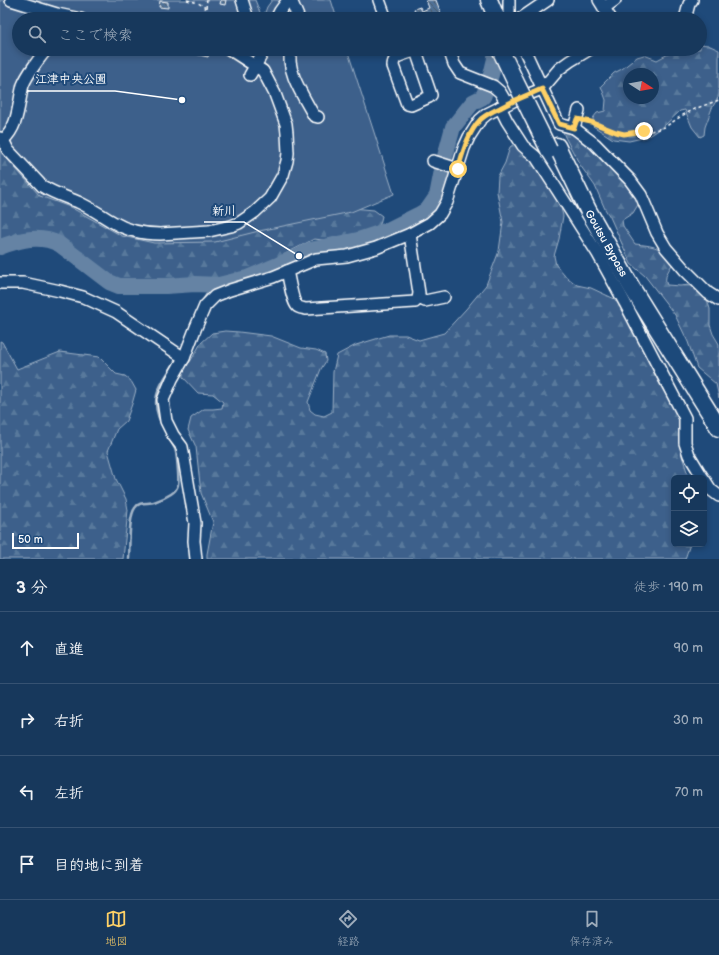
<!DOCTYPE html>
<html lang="ja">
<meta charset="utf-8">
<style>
:root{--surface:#17385c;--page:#244365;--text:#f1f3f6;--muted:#9eacbb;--line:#365272;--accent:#ffd166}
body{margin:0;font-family:"Balsamiq Sans","Klee One",sans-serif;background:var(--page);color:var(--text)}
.controls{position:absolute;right:12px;bottom:12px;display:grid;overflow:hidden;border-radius:6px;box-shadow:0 2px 6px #0003}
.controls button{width:36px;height:36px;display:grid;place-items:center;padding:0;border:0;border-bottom:1px solid var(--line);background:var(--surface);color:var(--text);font:20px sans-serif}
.compass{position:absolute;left:623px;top:68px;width:36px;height:36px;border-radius:50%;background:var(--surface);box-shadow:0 2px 6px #0003;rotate:101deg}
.scale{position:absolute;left:12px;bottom:10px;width:67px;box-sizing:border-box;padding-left:4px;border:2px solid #fff;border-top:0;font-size:11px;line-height:14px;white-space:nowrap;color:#fff;-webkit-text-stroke:3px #1f4a7a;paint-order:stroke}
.stop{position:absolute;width:12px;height:12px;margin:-9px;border:3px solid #ffd166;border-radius:50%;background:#fff}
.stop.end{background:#ffd166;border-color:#fff;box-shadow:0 1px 4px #0008}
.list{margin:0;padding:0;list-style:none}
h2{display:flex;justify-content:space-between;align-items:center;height:52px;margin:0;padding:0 16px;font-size:17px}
h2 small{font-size:13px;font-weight:400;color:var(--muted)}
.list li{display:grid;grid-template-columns:26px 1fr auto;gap:12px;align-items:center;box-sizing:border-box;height:72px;padding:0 16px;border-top:1px solid var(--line)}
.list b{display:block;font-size:15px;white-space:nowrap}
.list em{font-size:13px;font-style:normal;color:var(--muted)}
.icon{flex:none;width:22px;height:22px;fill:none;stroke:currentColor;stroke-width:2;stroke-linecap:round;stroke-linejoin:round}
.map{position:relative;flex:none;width:719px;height:559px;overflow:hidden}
.search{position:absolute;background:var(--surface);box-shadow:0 2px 6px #0003;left:12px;right:12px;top:12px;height:44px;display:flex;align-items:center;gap:10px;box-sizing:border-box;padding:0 14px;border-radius:22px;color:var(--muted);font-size:15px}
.sheet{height:340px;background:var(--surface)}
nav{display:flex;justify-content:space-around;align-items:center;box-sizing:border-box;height:56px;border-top:1px solid var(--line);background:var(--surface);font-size:11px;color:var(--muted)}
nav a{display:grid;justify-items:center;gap:2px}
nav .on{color:var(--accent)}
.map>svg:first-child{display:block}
.forest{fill:url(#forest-firs);stroke:#9eb0c5;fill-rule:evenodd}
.green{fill:#3c618b;stroke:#9eb0c5}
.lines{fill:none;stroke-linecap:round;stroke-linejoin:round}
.stream{stroke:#a3b5c8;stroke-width:2.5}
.river{stroke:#6583a4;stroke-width:16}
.building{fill:url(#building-back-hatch);stroke:#fff}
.minor-casing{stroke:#fff;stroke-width:14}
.highway-casing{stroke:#fff;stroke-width:19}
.path{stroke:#fff;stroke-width:1.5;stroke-dasharray:3 3;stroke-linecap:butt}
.minor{stroke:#1f4a7a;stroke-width:11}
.highway{stroke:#1f4a7a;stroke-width:16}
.highway-bridge-casing{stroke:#fff;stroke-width:19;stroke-linecap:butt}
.highway-bridge{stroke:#1f4a7a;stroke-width:16}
.route{stroke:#ffd166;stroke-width:5}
.labels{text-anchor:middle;stroke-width:4;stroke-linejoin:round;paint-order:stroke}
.street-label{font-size:11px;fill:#fff;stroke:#1f4a7a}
.leader{fill:none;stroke:#fff;stroke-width:1.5}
.callout-dot{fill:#fff;stroke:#1f4a7a;stroke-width:1.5}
.callout-label{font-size:12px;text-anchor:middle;font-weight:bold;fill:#fff;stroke:#1f4a7a;stroke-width:4;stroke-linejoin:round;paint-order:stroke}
</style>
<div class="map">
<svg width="719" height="559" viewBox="0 0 719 559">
<defs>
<pattern id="forest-firs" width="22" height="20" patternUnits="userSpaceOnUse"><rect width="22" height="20" fill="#3c618b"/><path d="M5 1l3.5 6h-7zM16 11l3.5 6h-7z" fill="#59799c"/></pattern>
<pattern id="building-back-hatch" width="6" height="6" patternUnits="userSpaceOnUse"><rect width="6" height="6" fill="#507197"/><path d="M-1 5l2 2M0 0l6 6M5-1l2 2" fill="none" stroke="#4e5b6a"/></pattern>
</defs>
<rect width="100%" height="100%" fill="#1f4a7a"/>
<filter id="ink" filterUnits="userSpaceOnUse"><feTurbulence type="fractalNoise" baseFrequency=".025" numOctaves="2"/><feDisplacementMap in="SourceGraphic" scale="8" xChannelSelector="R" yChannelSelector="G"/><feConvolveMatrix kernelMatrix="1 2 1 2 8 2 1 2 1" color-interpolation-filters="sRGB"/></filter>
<g filter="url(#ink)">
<!-- forest -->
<g class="forest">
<path d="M700 44 708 45 719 50V96L712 108 705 127 704 135 700 137 692 127 685 110 680 111 665 125 647 137 629 141 613 139 593 126V118L597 113 605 111 606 100 601 86 614 73 622 69 637 57 644 55 657 60 672 52 680 51 682 49H700ZM629 74H653V98H629Z"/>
<path d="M564 130 581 136 591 148 611 165 631 184 639 203 633 213 622 220 623 226 635 244C653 246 662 246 673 263 669 270 663 277 667 285L680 286 690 285 699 289 706 296 710 309V325L713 334 719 344V398L716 384 697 368 688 342 675 315 645 276 631 264 610 217 605 209 595 186 580 165 565 137 563 132Z"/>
<path d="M0 143 352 208 374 210 382 216 379 228 366 235 350 238 331 241 314 239 252 271 226 280 125 282C120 281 114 281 110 279 103 275 94 267 88 262 58 236 38 222 0 243Z"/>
<polygon points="514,144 520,148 535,161 559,200 563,216 559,239 554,256 556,265 564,275 577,285 591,288 619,301 658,381 679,418 682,456 689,478 674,478 674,544 690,544 685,559 207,559 207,554 213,522 201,493 196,447 188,430 191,418 204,409 213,409 222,408 223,402 213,394 198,393 183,377 183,367 190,362 201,343 212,333 225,331 239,332 271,336 301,348 316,350 325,354 326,361 321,369 308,402 310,410 315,414 324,416 332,412 333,372 337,355 356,345 389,335 406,335 419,340 444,333 466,309 486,285 499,251 503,222 497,192 498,176 505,163 510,147"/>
<polygon points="0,341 2,342 17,369 60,352 99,357 116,374 125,376 131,381 136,390 132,404 126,421 117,429 108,451 116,479 126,499 128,510 123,559 0,559"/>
</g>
<!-- green -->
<polygon class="green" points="0,0 255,0 261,15 264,15 267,7 272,0 331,0 337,19 19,19 19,49 347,49 394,194 351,212 259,231 215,242 154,243 122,236 70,207 40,196 0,151"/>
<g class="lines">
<!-- stream -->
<g class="stream">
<polyline points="201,304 210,289 219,285"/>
<path d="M129 559C130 547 128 517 135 508 139 501 148 504 154 502 160 500 165 498 171 494 174 492 177 489 178 485 179 480 177 453 175 449 167 432 152 415 157 395 160 382 171 370 177 358"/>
</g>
<!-- river -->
<path class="river" d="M0 247C19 240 39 234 59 244L109 282 119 286H166L195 284 219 285 247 278 299 256 310 250 358 240 388 230 418 215 428 209 437 196 444 160 453 127 473 102 483 97C489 81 495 66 496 49"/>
</g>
<!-- building -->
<g class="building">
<polygon points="221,0 226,0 225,5 220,4"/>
<polygon points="426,0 436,0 443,19 398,19 415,12 414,9 420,7 422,11 429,8"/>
<polygon points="160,1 168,2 168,8 159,7"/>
<polygon points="177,49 189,49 188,52 185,51 184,53 179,52 180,50"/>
<polygon points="193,49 210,49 208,57 195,54 195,53 192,52"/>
</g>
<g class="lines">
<!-- minor casing -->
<g class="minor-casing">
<g id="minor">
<polyline points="11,0 57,14 81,19"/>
<polyline points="242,0 248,19"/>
<polyline points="291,0 299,19"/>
<polyline points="379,0 386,19"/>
<polyline points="509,0 509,16 510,19"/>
<polyline points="599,0 604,8 615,0"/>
<polyline points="604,8 611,19"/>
<polyline points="276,19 280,11 288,0"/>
<polyline points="520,19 548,0"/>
<polyline points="685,19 689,4 692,0"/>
<path d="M291 49C285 70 304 97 314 116L318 117"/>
<polyline points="449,49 454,64 460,73 493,86 500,92 507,104"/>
<polyline points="524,49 559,124 574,128 595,144 630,180 641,195 657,233 666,248 684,269 708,293 719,300"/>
<path d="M416 51 431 95 429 97 411 105 407 104 393 66C393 64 393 62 395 59 398 55 415 51 421 49"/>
<polyline points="250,75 265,49"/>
<polyline points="500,107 507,121 523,146 536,157 558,191 598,254 625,303 685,418 685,443 689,455 703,478"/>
<polyline points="574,128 579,110"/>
<path d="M0 138 3 140 8 150 42 186C53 193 66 197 78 202 91 208 101 215 113 222 126 230 144 234 160 234L209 231 231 226 239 223 255 212 270 198 283 175 287 161 288 153 287 133 286 124 275 94 263 71 229 49"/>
<path d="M3 140C19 126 18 104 23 85 27 75 40 57 47 49"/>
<polyline points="433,161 458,169"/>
<path d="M287 271C289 278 292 301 297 306 299 308 302 308 306 309L415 302 418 299 419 293 410 234"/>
<polyline points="0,283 23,283 60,291 83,297 116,312 184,358"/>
<polyline points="419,298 425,301 444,297"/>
<polyline points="704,479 711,490 719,496"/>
<polyline points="196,559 194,541 195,523 182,447 173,435 166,421 163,400 172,379 184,358 196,327 205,306 215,296 230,290 273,277 316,259 347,256 376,248 410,234 430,223 440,214 447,202 464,148 469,137 480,120 487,114 519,98 542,89 559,69 570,61 590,49"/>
</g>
</g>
<!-- highway casing -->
<g class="highway-casing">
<g id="highway">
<polyline points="489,0 497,19"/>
<path id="s1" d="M557 146 588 210 632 288 719 428"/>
</g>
</g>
<!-- path -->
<g class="path">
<path d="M187 0C200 3 207 5 210 19"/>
<polyline points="206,8 207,0"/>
<polyline points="587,121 616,132 624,134 644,131 651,131 665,127 683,115 697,108 719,100"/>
</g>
<!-- minor -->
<use href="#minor" class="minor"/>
<!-- highway -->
<use href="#highway" class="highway"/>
<!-- highway-bridge casing -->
<g class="highway-bridge-casing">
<polyline id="highway-bridge" points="500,49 516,83 549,150"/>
</g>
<!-- highway-bridge -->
<use href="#highway-bridge" class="highway-bridge"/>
</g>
</g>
<g class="lines" filter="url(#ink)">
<!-- route -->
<path class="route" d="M458 169C463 152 468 132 481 119 487 114 493 111 500 108 514 100 528 95 542 89L559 124 574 128 577 119 591 122 616 132 624 134 644 131"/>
</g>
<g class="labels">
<!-- street labels -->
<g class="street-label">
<text dy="4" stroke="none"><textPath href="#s1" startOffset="109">Goutsu Bypass</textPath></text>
</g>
</g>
<!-- callouts -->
<path class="leader" d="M182 100L115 91H27M299 256L244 222H204"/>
<g class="callout-dot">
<circle cx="182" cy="100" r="4"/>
<circle cx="299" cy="256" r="4"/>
</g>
<g class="callout-label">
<text x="71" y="83">江津中央公園</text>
<text x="224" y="215">新川</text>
</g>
</svg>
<div class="controls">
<button><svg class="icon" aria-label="locate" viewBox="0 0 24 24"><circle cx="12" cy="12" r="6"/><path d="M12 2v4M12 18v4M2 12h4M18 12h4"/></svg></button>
<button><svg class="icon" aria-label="layers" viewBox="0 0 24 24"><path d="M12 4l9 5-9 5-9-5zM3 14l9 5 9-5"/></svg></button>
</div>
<svg class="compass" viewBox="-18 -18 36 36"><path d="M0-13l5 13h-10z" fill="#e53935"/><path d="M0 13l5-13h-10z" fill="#9eacbb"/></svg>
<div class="scale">50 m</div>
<div class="stop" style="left:458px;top:169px"></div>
<div class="stop end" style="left:644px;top:131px"></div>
<div class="search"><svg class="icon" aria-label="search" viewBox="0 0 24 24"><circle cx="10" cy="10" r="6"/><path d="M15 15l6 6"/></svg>ここで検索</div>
</div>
<section class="sheet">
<h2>3 分<small>徒歩 · 190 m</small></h2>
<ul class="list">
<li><svg class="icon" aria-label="ahead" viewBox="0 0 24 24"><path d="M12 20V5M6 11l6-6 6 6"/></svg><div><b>直進</b></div><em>90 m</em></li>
<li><svg class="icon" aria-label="right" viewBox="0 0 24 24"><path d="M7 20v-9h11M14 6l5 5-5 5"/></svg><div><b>右折</b></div><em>30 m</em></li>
<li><svg class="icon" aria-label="left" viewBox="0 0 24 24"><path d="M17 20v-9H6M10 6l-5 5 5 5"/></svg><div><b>左折</b></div><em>70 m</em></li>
<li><svg class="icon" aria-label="arrive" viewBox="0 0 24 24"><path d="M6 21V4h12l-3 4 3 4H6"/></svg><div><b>目的地に到着</b></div></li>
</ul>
</section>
<nav>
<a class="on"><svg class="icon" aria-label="map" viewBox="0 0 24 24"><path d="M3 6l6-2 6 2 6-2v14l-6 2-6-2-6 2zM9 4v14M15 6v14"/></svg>地図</a>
<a><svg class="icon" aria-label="directions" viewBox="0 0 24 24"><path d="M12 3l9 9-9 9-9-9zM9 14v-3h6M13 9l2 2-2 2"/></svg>経路</a>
<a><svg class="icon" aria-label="saved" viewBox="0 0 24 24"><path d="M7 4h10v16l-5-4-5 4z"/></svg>保存済み</a>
</nav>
